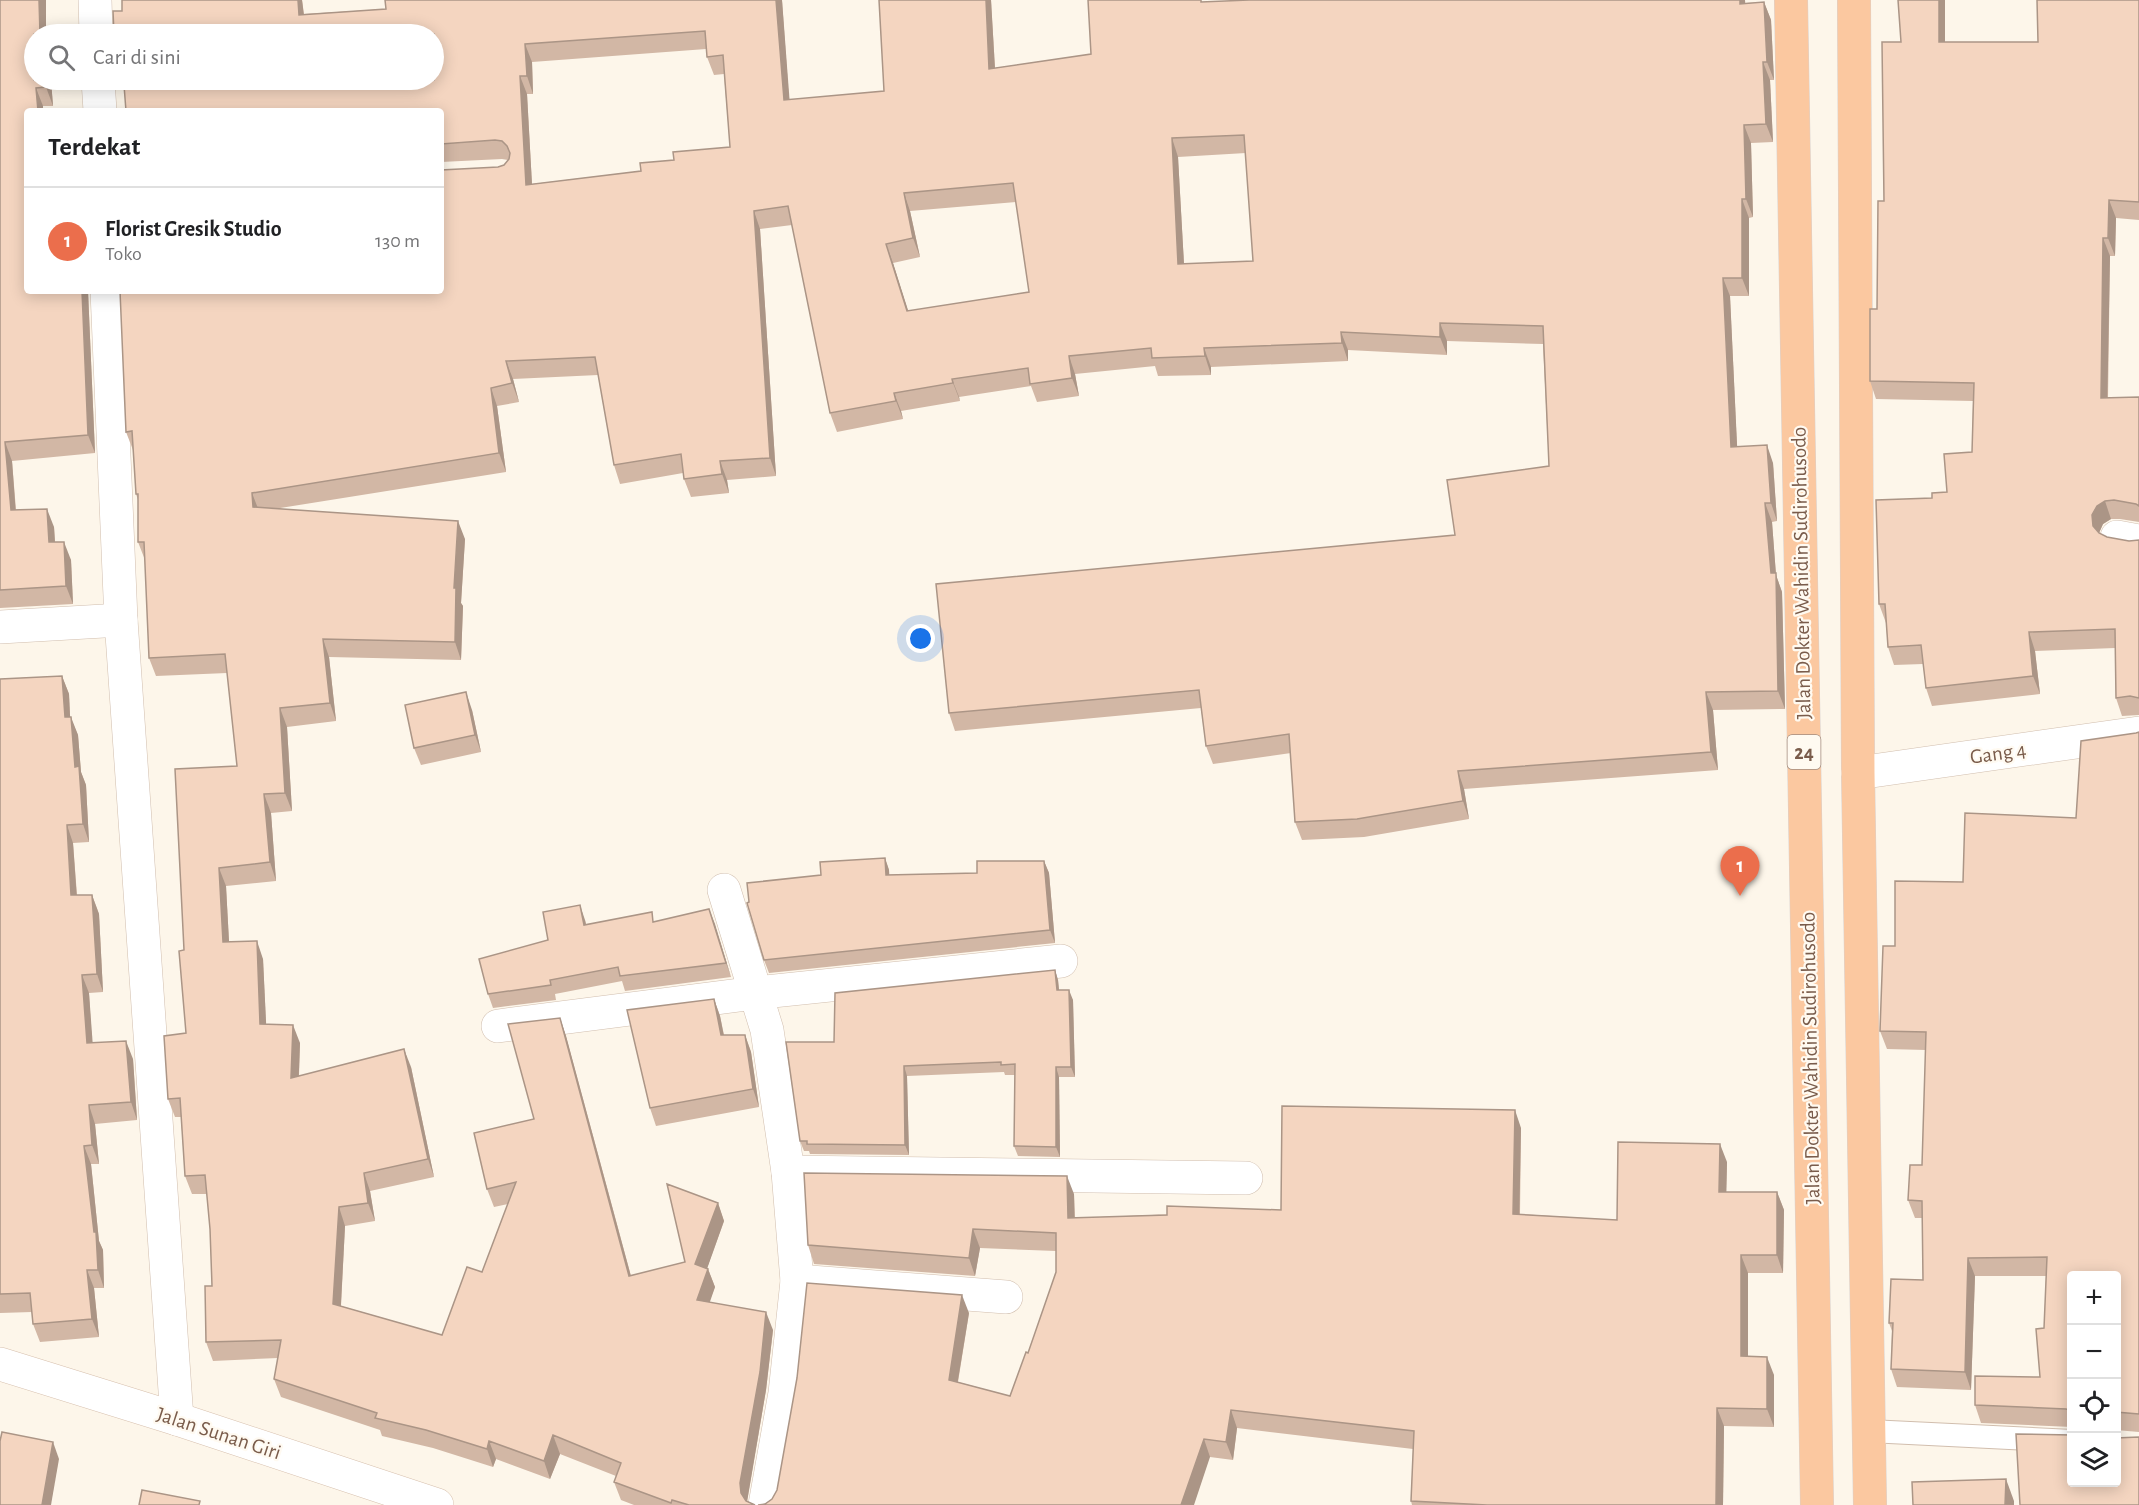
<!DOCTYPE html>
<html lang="id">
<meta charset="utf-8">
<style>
:root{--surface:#fff;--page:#f2f2f2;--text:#202124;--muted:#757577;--line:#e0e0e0;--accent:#eb6e4c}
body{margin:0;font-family:"Alegreya Sans",sans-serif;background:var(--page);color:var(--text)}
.controls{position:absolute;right:18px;bottom:18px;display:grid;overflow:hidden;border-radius:6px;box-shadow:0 3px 15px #0003}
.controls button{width:54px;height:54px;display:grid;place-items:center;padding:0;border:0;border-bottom:2px solid var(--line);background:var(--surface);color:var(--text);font:30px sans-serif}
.you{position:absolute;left:921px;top:639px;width:21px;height:21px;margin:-15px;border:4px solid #fff;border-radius:50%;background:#1a73e8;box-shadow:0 0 0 9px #1a73e833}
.badge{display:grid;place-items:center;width:39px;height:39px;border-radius:50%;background:var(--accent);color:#fff;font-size:20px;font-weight:700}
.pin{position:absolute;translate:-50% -50px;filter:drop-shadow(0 2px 3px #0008)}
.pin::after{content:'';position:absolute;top:32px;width:21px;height:18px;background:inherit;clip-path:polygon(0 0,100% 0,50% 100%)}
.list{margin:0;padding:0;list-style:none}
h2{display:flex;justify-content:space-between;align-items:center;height:78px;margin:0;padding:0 24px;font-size:26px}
h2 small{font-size:20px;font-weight:400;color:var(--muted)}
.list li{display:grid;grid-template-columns:39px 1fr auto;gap:18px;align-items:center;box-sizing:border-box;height:108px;padding:0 24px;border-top:2px solid var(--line)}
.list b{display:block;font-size:22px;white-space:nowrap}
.list p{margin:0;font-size:20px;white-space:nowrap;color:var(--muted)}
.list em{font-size:20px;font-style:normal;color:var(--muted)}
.icon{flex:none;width:33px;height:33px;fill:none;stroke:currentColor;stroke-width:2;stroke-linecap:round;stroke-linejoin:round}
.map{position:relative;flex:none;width:2139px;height:1505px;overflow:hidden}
.search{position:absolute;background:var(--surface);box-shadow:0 3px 15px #0003;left:24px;top:24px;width:420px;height:66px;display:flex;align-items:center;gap:15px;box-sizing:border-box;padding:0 21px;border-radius:33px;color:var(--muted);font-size:22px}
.panel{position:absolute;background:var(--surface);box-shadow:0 3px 15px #0003;left:24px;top:108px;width:420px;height:186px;border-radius:6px}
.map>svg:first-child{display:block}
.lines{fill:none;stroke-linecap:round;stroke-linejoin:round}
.service-casing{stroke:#d1beae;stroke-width:24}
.minor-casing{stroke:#d1beae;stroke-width:34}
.secondary-casing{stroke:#d7c0ae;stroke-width:34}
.trunk-casing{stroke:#dad1cd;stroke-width:34}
.service{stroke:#fff;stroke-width:22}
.minor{stroke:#fff;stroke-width:33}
.secondary{stroke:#fff;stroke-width:33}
.trunk{stroke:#fbc8a0;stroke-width:33}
.wall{fill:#d2b7a5;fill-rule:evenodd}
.shaded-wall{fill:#ab9586}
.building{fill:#f4d5c0;stroke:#ab9586;stroke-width:1.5;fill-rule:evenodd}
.labels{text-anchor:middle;stroke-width:4.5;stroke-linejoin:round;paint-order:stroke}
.shield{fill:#fffaf1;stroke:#a28b7d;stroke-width:1.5}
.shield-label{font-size:20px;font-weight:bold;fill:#7a5c4b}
.street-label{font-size:21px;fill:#7a5c4b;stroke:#fffaf1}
</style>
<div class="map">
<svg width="2139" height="1505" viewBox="0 0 2139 1505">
<rect width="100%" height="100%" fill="#fdf6ea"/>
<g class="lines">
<!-- service casing -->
<g class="service-casing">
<polyline id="service" points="1869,1431 2072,1441"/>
</g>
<!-- minor casing -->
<g class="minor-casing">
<g id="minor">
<polyline points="95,0 96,34"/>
<polyline points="98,80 100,111"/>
<polyline points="107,291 121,620 177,1419"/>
<polyline points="2117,537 2139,541"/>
<polyline points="0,627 121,620"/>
<polyline points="1858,773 2139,733"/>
<polyline points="724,890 767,1030 788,1172 797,1281 785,1393 765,1505"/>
<polyline points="498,1026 755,993 1061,961"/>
<polyline points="788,1172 1246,1178"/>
<polyline points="797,1281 1006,1297"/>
</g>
</g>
<!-- secondary casing -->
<g class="secondary-casing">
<polyline id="secondary" points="0,1364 177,1419 437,1505"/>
</g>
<!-- trunk casing -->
<g class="trunk-casing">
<g id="trunk">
<polyline points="1791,0 1817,1505"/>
<polyline points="1854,0 1858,773 1870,1505"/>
</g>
</g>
<!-- service -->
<use href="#service" class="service"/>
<!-- minor -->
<use href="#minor" class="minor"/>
<!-- secondary -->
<use href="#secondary" class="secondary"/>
<!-- trunk -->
<use href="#trunk" class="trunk"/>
</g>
<!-- wall -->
<g class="wall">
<polygon points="0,0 46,0 46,34 34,80 51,80 53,106 43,106 43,111 27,111 27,291 88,291 95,453 12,461 16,510 54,527 55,542 71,560 73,604 0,608"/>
<path d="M122 0H302L304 14 386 9 385 0H782L789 100 884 91 879 0H991L995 68 1091 54 1207 2 1249 0H1745V3L1764 2 1771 20 1774 80H1770L1773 142 1751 143 1753 217 1749 218V296H1730L1737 447 1773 463 1777 521 1772 522 1776 575 1782 592 1785 709 1713 710 1718 770 1464 789 1469 819 1364 837 1302 840 1295 822 1291 753 1213 764 1206 746 1201 708 955 731 949 713 1455 535 1549 466 1543 344 1447 341V355L1348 350V361L1211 367V375L1158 376 1155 366 1075 374 1079 396 1037 402 1031 386 959 397 960 401 901 411 903 419 837 432 830 413 792 225 760 229 776 476 727 480 729 493 691 497 684 479 683 473 620 484 614 465 598 375 513 379 519 402 497 406 506 472 274 509 465 539 461 603 463 606 461 660 329 657 336 721 287 727 292 811 271 813 276 881 226 886 229 942 263 959 266 1024 300 1043 299 1076 411 1067 434 1177 370 1191 375 1221 345 1226 341 1306 442 1335 482 1272 508 1204 494 1207 487 1189 534 1119 560 1018 566 1036 631 1276 685 1262 718 1203 724 1221 707 1268 708 1269 715 1287 709 1302 773 1330 766 1390 747 1501 755 1505H634L621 1500 614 1482 616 1476 560 1454 550 1479 496 1459 493 1467 433 1448 382 1436 380 1430 281 1397 274 1379 278 1358 213 1361 206 1342 212 1286 210 1229 207 1194H192L185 1176 181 1117H175L168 1099 186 1033 184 950 237 766 227 673 156 676 149 658 145 560 138 542V500L136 494 133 450 126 432 441 291 498 167 504 165 508 160 502 159 441 162V111L125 93 122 85ZM706 49 707 57 714 75 724 74 730 147 674 160 641 171 532 184 527 94H533L532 62ZM1246 153 1253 261 1184 264 1178 157ZM1016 202 1029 292 908 311 893 263 920 257 910 211Z"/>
<polygon points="1898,0 1945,0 1945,42 2038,42 2139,0 2139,220 2116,218 2115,256 2110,256 2108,398 2139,397 2139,522 2120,519 2111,519 2103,524 2099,533 2107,537 2129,541 2139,540 2139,715 2122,716 2116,698 2115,648 2035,651 2040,694 1932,706 1926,688 1923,664 1894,665 1888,647 1886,623 1879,604 1932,498 1947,492 1972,452 1973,401 1876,399 1870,381 1877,309 1884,201 1901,42"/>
<polygon points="62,676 69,694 70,717 78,735 81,772 86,785 89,842 73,843 77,895 92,895 99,914 103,992 89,993 92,1043 133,1059 137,1120 95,1124 99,1164 91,1164 99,1241 103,1250 104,1288 94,1288 99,1337 40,1342 33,1324 32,1312 0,1313 0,679"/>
<polygon points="472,710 481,752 421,765 414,748"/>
<polygon points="2139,732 2139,1432 2116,1430 2116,1275 2072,1275 2072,1427 1981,1423 1975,1405 2040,1377 2044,1328 2046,1276 1975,1276 1971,1390 1897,1387 1891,1369 1892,1331 1889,1323 1923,1280 1922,1218 1915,1218 1908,1200 1922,1165 1926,1050 1887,1049 1880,1031 1895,946 1963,882 2076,818 2136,733"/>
<polygon points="885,858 889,870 889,875 977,873 1044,861 1049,873 1055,943 769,973 764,960 749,902 821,875"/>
<polygon points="709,909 731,977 625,991 622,981 555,994 556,1000 493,1008 488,994 548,940 585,920 586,924 655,922"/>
<polygon points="1055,970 1058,980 1059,990 1073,1000 1075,1077 1059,1077 1060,1157 1018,1156 1014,1146 1015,1075 1005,1075 1004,1072 907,1076 909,1155 810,1154 809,1151 804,1151 800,1141 834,1042"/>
<polygon points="714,999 720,1016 724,1035 745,1035 751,1052 759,1107 656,1126 650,1108"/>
<polygon points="1521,1128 1520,1214 1617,1220 1727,1162 1726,1192 1777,1192 1784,1210 1783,1273 1748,1273 1748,1356 1774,1375 1774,1427 1724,1426 1723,1505 1412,1505 1411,1501 1413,1449 1237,1428 1233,1460 1210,1457 765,1504 772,1499 969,1313 958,1382 1010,1396 1028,1353 1056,1272 1056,1251 980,1248 975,1276 814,1264 808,1245 1074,1194 1075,1218 1281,1210"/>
</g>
<!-- shaded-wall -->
<g class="shaded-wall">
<polygon points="39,0 46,0 46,34 40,34"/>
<polygon points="298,0 302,0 306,33 299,15"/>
<polygon points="776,0 782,0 791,119 784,100"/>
<polygon points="986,0 991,0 996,87 989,69"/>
<polygon points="1740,0 1745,0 1747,22 1740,4"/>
<polygon points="1939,0 1945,0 1945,60 1939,42"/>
<polygon points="1764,2 1771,20 1774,80 1767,62"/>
<polygon points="525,44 532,62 533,94 527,76"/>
<polygon points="1763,62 1770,80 1773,142 1766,124"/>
<polygon points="520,76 527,94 533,203 526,185"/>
<polygon points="46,80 51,80 53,106 46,87"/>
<polygon points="36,88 43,106 43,111 38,111"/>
<polygon points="1744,125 1751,143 1753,217 1746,199"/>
<polygon points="1172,138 1178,157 1185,282 1178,264"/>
<polygon points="904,193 910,211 920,257 913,238"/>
<polygon points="1742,199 1749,218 1749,296 1742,278"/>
<polygon points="2109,200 2116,218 2115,256 2108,238"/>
<polygon points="754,211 760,229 776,476 770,458"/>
<polygon points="2103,238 2110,256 2107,416 2101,398"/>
<polygon points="886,244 893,263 914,329 907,311"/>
<polygon points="1723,278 1730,296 1738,465 1731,447"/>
<polygon points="82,291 88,291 95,453 88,435"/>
<polygon points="1440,323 1447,341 1447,355 1440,337"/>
<polygon points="1341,332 1348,350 1348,361 1342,343"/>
<polygon points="1204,348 1211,367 1211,375 1205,356"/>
<polygon points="1069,356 1075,374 1079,396 1072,378"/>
<polygon points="506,361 513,379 519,402 512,383"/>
<polygon points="952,379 959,397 960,401 953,383"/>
<polygon points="491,388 497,406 506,472 499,453"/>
<polygon points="894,393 901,411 903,419 896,401"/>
<polygon points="5,442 12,461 17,529 11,510"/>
<polygon points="1767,445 1773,463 1777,521 1771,503"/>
<polygon points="720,461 727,480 729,493 722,474"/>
<polygon points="252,493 259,511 253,507"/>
<polygon points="2105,501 2111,519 2103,524 2099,533 2093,526 2092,515 2097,506"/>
<polygon points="1765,503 1772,522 1776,575 1782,592 1785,709 1778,691 1771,573"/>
<polygon points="47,509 54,527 56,560 49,542"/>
<polygon points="458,521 465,539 461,603 463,606 461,660 455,642 454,588"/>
<polygon points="64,542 71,560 73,604 66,586"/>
<polygon points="2029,632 2035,651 2040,694 2033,676"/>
<polygon points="323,639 329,657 336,721 330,703"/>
<polygon points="62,676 69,694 71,736 65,717"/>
<polygon points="466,692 472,710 481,752 475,735"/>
<polygon points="1706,692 1713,710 1718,770 1711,752"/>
<polygon points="280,708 287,727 292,811 285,793"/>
<polygon points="71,717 78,735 81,772 86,785 89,842 83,824 75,767"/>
<polygon points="1458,771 1464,789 1469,819 1463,801"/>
<polygon points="264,794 271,813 276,881 270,862"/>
<polygon points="67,825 73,843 78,914 71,895"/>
<polygon points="885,858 889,870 890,888 886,875"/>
<polygon points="1044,861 1049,873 1055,943 1050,930"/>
<polygon points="219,868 226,886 230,960 223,942"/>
<polygon points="92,895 99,914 103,992 97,974"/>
<polygon points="580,905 585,920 589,939 584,925"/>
<polygon points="709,909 715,924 731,977 726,963"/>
<polygon points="257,941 263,959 267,1042 260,1024"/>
<polygon points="1055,970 1058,980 1060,1000 1057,990"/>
<polygon points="82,975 89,993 94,1061 87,1043"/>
<polygon points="1069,990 1073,1000 1075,1077 1071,1067"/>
<polygon points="714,999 720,1016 727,1052 721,1035"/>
<polygon points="560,1018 566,1036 636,1295 629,1276"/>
<polygon points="293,1025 300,1043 298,1096 291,1078"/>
<polygon points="745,1035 751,1052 759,1107 753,1089"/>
<polygon points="126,1041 133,1059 137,1120 131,1102"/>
<polygon points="404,1049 411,1067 434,1177 428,1159"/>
<polygon points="904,1066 907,1076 909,1155 905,1145"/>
<polygon points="1056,1067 1059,1077 1060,1157 1056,1147"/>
<polygon points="89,1105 95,1124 99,1164 92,1145"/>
<polygon points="1515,1110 1521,1128 1519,1232 1513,1214"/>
<polygon points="1720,1144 1727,1162 1726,1210 1719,1192"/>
<polygon points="84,1146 91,1164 99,1241 103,1250 104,1288 98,1270"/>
<polygon points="364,1173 370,1191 375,1221 368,1203"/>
<polygon points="1067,1176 1074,1194 1075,1237 1068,1218"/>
<polygon points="1777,1192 1784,1210 1783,1273 1777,1255"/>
<polygon points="718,1203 724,1221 702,1283 695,1264"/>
<polygon points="339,1207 345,1226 340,1322 333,1304"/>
<polygon points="973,1229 980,1248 975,1276 969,1258"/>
<polygon points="1741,1255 1748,1273 1748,1375 1741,1356"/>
<polygon points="1968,1258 1975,1276 1971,1390 1965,1372"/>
<polygon points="708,1269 715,1287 704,1319 697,1300"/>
<polygon points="87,1270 94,1288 99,1337 92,1319"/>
<polygon points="962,1295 969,1313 955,1398 949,1380"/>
<polygon points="766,1312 773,1330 766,1390 747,1502 741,1493 740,1483"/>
<polygon points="1767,1357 1774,1375 1774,1427 1767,1409"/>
<polygon points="1717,1408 1724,1426 1723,1505 1716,1505"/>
<polygon points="1231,1410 1237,1428 1233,1460 1226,1442"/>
<polygon points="553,1435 560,1454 550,1479 544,1461"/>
<polygon points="1204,1439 1210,1457 1194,1505 1181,1505"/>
<polygon points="489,1441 496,1459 493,1467 487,1449"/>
<polygon points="53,1442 59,1459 51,1505 42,1505"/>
<polygon points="2006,1479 2014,1501 2014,1505 2005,1505"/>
</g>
<!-- building -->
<g class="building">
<polygon points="0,0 39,0 40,34 34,34 34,80 46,80 46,87 36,88 38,111 27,111 27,291 82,291 88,435 5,442 11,510 47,509 49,542 64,542 66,586 0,590"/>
<path d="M122 0H298L299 15 386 9 385 0H776L784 100 884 91 879 0H986L989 69 1091 54 1088 0H1201V2L1249 0H1740V4L1764 2 1767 62H1763L1766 124 1744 125 1746 199H1742V278H1723L1731 447 1767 445 1771 503H1765L1771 573H1776L1778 691 1706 692 1711 752 1458 771 1463 801 1357 819 1295 822 1289 734 1206 746 1199 690 949 713 936 584 1455 535 1447 480 1549 466 1543 326 1440 323V337L1341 332 1342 343 1204 348 1205 356 1152 358 1151 348 1069 356 1072 378 1030 384 1028 368 952 379 953 383 894 393 896 401 830 413 788 206 754 211 770 458 720 461 722 474 684 479 681 454 614 465 595 357 506 361 512 383 491 388 499 453 252 493 253 507 458 521 454 588H456L455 642 323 639 330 703 280 708 285 793 264 794 270 862 219 868 223 942 257 941 260 1024 293 1025 291 1078 404 1049 428 1159 364 1173 368 1203 339 1207 333 1304 442 1335 467 1267 482 1272 516 1182 487 1189 474 1133 534 1119 508 1024 560 1018 629 1276 685 1262 667 1184 718 1203 695 1264 708 1269 697 1300 766 1312 760 1372 740 1483 741 1493 746 1501 755 1505H689L672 1500 671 1503 614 1482 621 1463 553 1435 544 1461 489 1441 487 1449 426 1430 375 1418 377 1413 274 1379 281 1340 206 1342 205 1286H212L210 1229 205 1175 185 1176 180 1098 168 1099 164 1036 186 1033 179 951 184 950 175 769 237 766 225 654 149 658 144 542H138V494H136L132 431 126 432 120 291H441V170L498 167 504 165 509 159 510 153 507 146 502 141 495 140 441 144V111H126L124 85H122V80H434V34H114L113 11H122ZM705 31 707 57 723 55 730 147 673 152 674 160 640 163 641 171 526 185 520 76H527L525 44ZM1244 135 1253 261 1178 264 1172 138ZM1013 183 1029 292 907 311 886 244 913 238 904 193Z"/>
<polygon points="1898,0 1939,0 1939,42 2038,42 2037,0 2139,0 2139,202 2109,200 2108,238 2103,238 2101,398 2139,397 2139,506 2136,504 2114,500 2105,501 2097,506 2092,515 2093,526 2099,533 2107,537 2129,541 2139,540 2139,698 2130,696 2116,698 2115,629 2029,632 2033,676 1926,688 1921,645 1888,647 1885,604 1879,604 1876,500 1932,498 1932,493 1947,492 1944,454 1972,452 1974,383 1870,381 1870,309 1877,309 1878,201 1884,201 1882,42 1901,42"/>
<polygon points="62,676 65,717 71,717 75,767 79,766 83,824 67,825 71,895 92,895 97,974 82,975 87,1043 126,1041 131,1102 89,1105 92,1145 84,1146 94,1232 96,1232 98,1270 87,1270 92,1319 33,1324 30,1293 0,1294 0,679"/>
<polygon points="466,692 475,735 414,748 405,705"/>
<polygon points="2139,732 2139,1414 2116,1412 2116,1275 2072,1275 2072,1411 2066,1409 1975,1405 1975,1376 2040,1377 2036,1329 2044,1328 2047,1257 1968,1258 1965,1372 1891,1369 1893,1323 1889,1323 1891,1279 1923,1280 1922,1201 1908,1200 1910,1165 1922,1165 1926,1032 1880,1031 1883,946 1895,946 1895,881 1963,882 1965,813 2076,818 2081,741 2136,733"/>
<polygon points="885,858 886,875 977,873 977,861 1044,861 1050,930 764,960 747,903 749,902 747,883 821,875 820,862"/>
<polygon points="580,905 584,925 652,912 653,922 709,909 726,963 620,976 618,967 550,980 551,985 488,994 479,959 548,940 543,912"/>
<polygon points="1055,970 1057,990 1069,990 1071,1067 1056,1067 1056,1147 1014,1146 1015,1064 1001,1065 1001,1062 904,1066 905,1145 807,1144 807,1141 800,1141 786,1042 834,1042 835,993"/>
<polygon points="714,999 721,1035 745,1035 753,1089 650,1108 627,1010"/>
<polygon points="1282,1106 1515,1110 1513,1214 1617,1220 1618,1142 1720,1144 1719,1192 1777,1192 1777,1255 1741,1255 1741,1356 1767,1357 1767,1409 1717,1408 1716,1505 1487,1505 1411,1501 1414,1431 1231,1410 1226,1442 1204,1439 1181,1505 758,1505 765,1504 772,1499 777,1490 797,1378 807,1283 962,1295 949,1380 1010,1396 1026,1352 1028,1353 1056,1272 1056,1233 973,1229 969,1258 808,1245 804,1173 1067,1176 1068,1218 1167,1215 1167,1206 1281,1210"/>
<polygon points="2,1432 53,1442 42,1505 0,1505 0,1441"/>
<polygon points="2016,1434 2072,1435 2072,1482 2116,1482 2116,1438 2139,1437 2139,1505 2020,1505"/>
<polygon points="2006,1479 2005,1505 1913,1505 1912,1482"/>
<polygon points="142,1490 200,1501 199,1505 139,1505"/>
</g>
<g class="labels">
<!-- shield labels -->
<rect class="shield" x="1787.5" y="735" width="33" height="34" rx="4.5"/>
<g class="shield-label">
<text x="1804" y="759">24</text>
</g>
<!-- street labels -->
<g class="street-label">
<text transform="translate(1801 573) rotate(-91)" y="7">Jalan Dokter Wahidin Sudirohusodo</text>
<text transform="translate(1998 753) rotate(-8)" y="7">Gang 4</text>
<text transform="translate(1810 1058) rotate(-91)" y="7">Jalan Dokter Wahidin Sudirohusodo</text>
<text transform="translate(219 1433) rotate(18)" y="7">Jalan Sunan Giri</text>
</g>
</g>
</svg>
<div class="controls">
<button>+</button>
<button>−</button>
<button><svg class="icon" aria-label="locate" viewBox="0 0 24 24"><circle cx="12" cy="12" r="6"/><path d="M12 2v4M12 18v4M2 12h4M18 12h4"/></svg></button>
<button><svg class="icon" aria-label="layers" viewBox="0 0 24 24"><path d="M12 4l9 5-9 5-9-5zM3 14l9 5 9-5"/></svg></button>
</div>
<div class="you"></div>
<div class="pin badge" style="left:1740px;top:896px">1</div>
<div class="search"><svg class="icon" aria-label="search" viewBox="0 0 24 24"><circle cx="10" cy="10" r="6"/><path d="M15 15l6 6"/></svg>Cari di sini</div>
<section class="panel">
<h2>Terdekat<small></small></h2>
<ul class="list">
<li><span class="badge">1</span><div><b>Florist Gresik Studio</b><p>Toko</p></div><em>130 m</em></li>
</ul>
</section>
</div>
